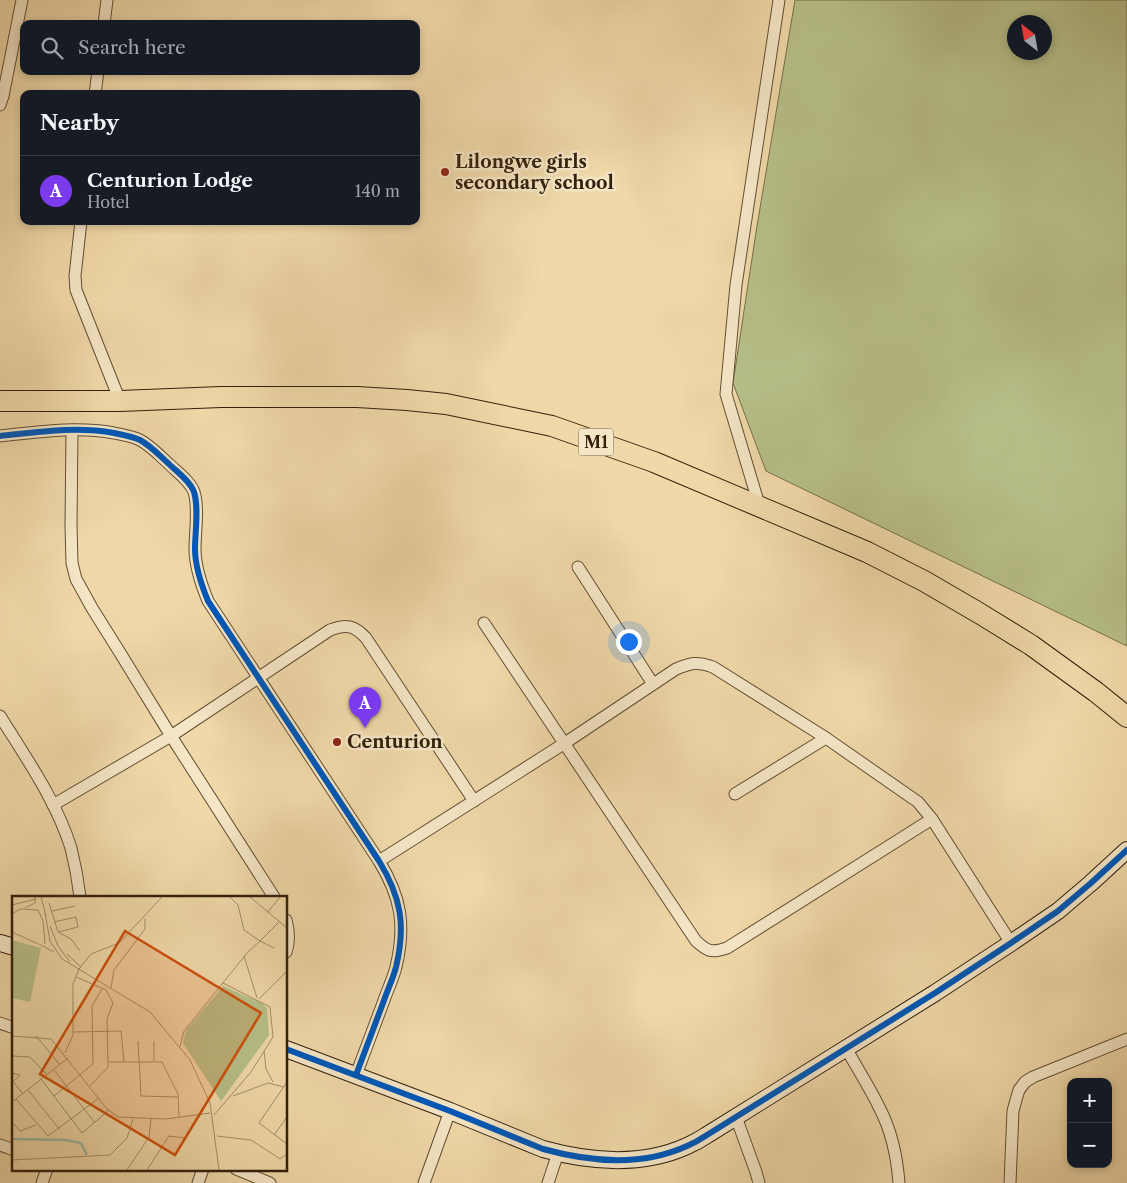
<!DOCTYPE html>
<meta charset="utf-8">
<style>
:root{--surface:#171b24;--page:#242831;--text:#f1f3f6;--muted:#9ea1a6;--line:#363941;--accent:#7c3aed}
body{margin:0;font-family:"Libre Caslon Text",serif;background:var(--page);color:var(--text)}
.controls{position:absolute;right:15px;bottom:15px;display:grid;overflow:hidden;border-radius:10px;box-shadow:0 2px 8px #0003}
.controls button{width:45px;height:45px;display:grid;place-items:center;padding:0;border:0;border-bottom:1px solid var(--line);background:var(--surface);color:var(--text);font:25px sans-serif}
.compass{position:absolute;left:1007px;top:15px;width:45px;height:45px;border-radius:50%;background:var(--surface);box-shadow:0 2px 8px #0003;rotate:329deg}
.you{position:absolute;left:628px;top:641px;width:18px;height:18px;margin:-12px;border:4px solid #fff;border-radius:50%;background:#1a73e8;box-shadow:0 0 0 8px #1a73e833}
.badge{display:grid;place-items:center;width:32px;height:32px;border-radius:50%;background:var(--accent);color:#fff;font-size:16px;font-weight:700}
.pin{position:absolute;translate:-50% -41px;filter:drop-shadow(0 1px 2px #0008)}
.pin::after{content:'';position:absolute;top:26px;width:18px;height:15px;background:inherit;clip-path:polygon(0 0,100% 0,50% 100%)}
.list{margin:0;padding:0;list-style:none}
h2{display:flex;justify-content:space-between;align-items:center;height:65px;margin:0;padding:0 20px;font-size:21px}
h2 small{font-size:16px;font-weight:400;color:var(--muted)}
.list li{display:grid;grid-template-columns:32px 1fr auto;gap:15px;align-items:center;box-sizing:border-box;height:70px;padding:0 20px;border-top:1px solid var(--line)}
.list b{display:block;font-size:19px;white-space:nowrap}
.list p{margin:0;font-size:16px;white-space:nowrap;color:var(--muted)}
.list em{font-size:16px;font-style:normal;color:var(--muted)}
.icon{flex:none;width:28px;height:28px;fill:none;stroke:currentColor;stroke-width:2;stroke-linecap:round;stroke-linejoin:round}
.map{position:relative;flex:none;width:1127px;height:1183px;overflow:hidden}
.search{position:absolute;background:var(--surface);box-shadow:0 2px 8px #0003;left:20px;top:20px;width:400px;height:55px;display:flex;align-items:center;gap:12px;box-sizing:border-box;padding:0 18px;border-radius:10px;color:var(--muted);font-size:19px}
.panel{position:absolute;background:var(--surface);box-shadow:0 2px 8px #0003;left:20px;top:90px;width:400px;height:135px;border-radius:10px}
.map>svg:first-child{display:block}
.green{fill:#b7bf89;stroke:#74704a;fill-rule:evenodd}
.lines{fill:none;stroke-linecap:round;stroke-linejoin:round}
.street-casing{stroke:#624e33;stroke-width:13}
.secondary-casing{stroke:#32200c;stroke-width:18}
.highway-casing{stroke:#32200c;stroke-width:22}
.street{stroke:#f5e6c6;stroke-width:11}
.secondary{stroke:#f5e6c6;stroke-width:16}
.highway{stroke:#f0d8a8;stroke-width:20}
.cycleway-casing{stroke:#f5e6c6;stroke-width:9}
.cycleway{stroke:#0057b8;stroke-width:6}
.poi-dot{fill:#8f2418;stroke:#f5e6c6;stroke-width:2}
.labels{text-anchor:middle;stroke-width:5;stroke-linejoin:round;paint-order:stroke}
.shield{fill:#f5e6c6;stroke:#6c5b44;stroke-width:1}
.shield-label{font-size:16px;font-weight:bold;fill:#32200c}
.poi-label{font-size:18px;font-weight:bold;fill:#32200c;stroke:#f5e6c6;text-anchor:start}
.inset-river{fill:none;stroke:#9bbaa4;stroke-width:2.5}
.inset-road{fill:none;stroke:#a48e6a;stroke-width:1}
.view{fill:#cd500c;fill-opacity:0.15;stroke:#cd500c;stroke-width:2.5}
.inset-edge{fill:none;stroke:#32200c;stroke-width:2.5}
</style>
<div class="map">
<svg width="1127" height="1183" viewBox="0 0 1127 1183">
<rect width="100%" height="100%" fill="#f0d8a8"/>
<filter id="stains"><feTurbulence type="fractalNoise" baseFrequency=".004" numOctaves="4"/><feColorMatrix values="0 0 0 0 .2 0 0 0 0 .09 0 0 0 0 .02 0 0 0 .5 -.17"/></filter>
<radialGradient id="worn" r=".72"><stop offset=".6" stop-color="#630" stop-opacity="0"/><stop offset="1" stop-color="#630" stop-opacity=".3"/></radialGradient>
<!-- green -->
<path class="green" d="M795 0H1127V646L766 471 733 383 757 226ZM1014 22H1044V52H1014Z"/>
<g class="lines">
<!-- street casing -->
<g class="street-casing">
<g id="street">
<polyline points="104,24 107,0"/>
<polyline points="95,94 98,71"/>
<polyline points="0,105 3,96 22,0"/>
<polyline points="81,221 75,276 76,290 120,401"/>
<polyline points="72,430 71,526 72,563 76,579 92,608 122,656 171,736 274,897"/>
<path d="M0 436C38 432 76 426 114 433 123 435 131 436 140 440 151 446 160 456 169 464 177 472 190 481 194 492 199 507 195 533 195 549 195 567 201 584 208 601L379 861C401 897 406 925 396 967 393 979 387 991 383 1003 374 1027 365 1051 356 1075"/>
<polyline points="760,508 726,394 736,285 779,0"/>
<polyline points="578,567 653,684"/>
<path d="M484 623 696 941C708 952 712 953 727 948L932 819"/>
<path d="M0 716C26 758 56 800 71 848 75 864 78 880 80 897"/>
<polyline points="735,794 826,738"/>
<path d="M53 805 171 736 330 630C346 624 354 625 366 638L474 801"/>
<path d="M379 861 565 743 676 669C691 663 697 661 713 667L826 738 918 802 932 819 1011 943"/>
<path d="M286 920C289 931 290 941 286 952"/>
<polyline points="0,1023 14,1028"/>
<path d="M846 1048C857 1068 870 1088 880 1109 892 1132 897 1157 899 1183"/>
<polyline points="736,1117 756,1172 759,1183"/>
<polyline points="0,1145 14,1150"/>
<polyline points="236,1169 270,1183"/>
<polyline points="42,1183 47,1169"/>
<polyline points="198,1183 203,1169"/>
<polyline points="424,1183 450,1111"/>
<polyline points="548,1183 558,1153"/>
<polyline points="1010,1183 1013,1111 1016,1100 1019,1090 1025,1082 1033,1077 1127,1039"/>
</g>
</g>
<!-- secondary casing -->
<g class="secondary-casing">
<g id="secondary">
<polyline points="0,943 14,947"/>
<path d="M286 1049 450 1111 543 1149C590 1162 641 1167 687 1146 694 1143 701 1139 707 1135L935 993 1011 943 1058 911 1091 883 1127 850"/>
</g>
</g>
<!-- highway casing -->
<g class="highway-casing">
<polyline id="highway" points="0,401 120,401 221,397 357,397 407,400 446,404 552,426 654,462 867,552 924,581 979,613 1031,645 1096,692 1127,717"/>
</g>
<!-- street -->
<use href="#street" class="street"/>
<!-- secondary -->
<use href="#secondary" class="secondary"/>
<!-- highway -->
<use href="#highway" class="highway"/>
<!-- cycleway casing -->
<g class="cycleway-casing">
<g id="cycleway">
<path d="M0 436C38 432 76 426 114 433 123 435 131 436 140 440 151 446 160 456 169 464 177 472 190 481 194 492 199 507 195 533 195 549 195 567 201 584 208 601L379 861C401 897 406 925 396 967 393 979 387 991 383 1003 374 1027 365 1051 356 1075"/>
<path d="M286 1049 450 1111 543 1149C590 1162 641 1167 687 1146 694 1143 701 1139 707 1135L935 993 1011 943 1058 911 1091 883 1127 850"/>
</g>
</g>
<!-- cycleway -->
<use href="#cycleway" class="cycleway"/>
</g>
<!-- markers -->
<g class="poi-dot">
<circle cx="445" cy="172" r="5"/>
<circle cx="337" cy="742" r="5"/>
</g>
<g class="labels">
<!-- shield labels -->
<rect class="shield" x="578.5" y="428.5" width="35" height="27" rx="4"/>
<g class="shield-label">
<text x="596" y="448">M1</text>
</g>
<!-- poi labels -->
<g class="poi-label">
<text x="455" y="168">Lilongwe girls<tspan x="455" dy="21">secondary school</tspan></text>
<text x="347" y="748">Centurion</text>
</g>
</g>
<!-- overview -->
<g transform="translate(12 896)">
<rect width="275" height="275" fill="#f0d8a8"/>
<path d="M0 44 29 52 18 106 0 102ZM211 90 250 107 255 112 257 139 209 205 171 147 174 134Z" fill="#b7bf89"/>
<path class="inset-river" d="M0 243 54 244 69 247 75 259"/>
<path class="inset-road" d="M29 1 34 20M218 1 226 9 232 34 248 45 267 26M238 1 275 32M37 7 46 36 59 43 68 55M0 9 24 3M13 12 23 7V1M40 15 63 10M256 16 268 1M33 17 38 45 50 63 138 116 178 164 198 207 207 274M0 18 8 13 26 14 31 25 33 48M42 26 64 21 66 31 46 36M38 30 46 50 58 66M0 36 26 48M27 48 42 56M55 58 69 71M232 60 245 102M64 81 94 94 101 107 95 123 96 171 78 190M99 92 102 74 133 33V23M247 103 275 75M62 136 109 135 112 166M0 140 39 143 95 213 106 221 154 223 198 217M24 140 48 169M126 145 129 200 166 201M142 145V165M168 151 172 135 235 57 248 45 262 52M252 155 254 173 261 186M53 157 61 139V88L67 73 79 58 107 47 150 1M0 160 18 161 35 179M97 166H150L166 198 167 222M42 174 83 227M0 177 8 179 1 186M29 183 70 237 97 214M0 184 11 198M275 186 247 227 275 248M16 194 48 234M42 200 81 168 80 110 90 93M221 200 256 187 272 191M4 203 36 240 87 202M0 206 56 162M202 219 239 176 261 141 258 111 211 87M0 226 8 235 24 229M262 239 275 221M205 240 239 244 268 263 275 258M0 264 98 259 115 242 121 223M115 274 137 241 139 223M135 274 157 240 174 242"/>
<path class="view" d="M113 35 249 117 163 259 28 178Z"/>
<rect width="275" height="275" class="inset-edge"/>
</g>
<rect width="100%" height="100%" filter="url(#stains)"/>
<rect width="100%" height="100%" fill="url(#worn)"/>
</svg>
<div class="controls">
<button>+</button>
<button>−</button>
</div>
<svg class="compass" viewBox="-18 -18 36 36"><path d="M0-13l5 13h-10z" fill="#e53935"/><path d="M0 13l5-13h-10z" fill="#9ea1a6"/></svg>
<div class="you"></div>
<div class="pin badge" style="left:365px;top:728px">A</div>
<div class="search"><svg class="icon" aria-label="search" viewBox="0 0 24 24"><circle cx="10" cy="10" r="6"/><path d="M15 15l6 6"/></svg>Search here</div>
<section class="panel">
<h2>Nearby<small></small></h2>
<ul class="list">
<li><span class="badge">A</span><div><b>Centurion Lodge</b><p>Hotel</p></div><em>140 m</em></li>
</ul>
</section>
</div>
